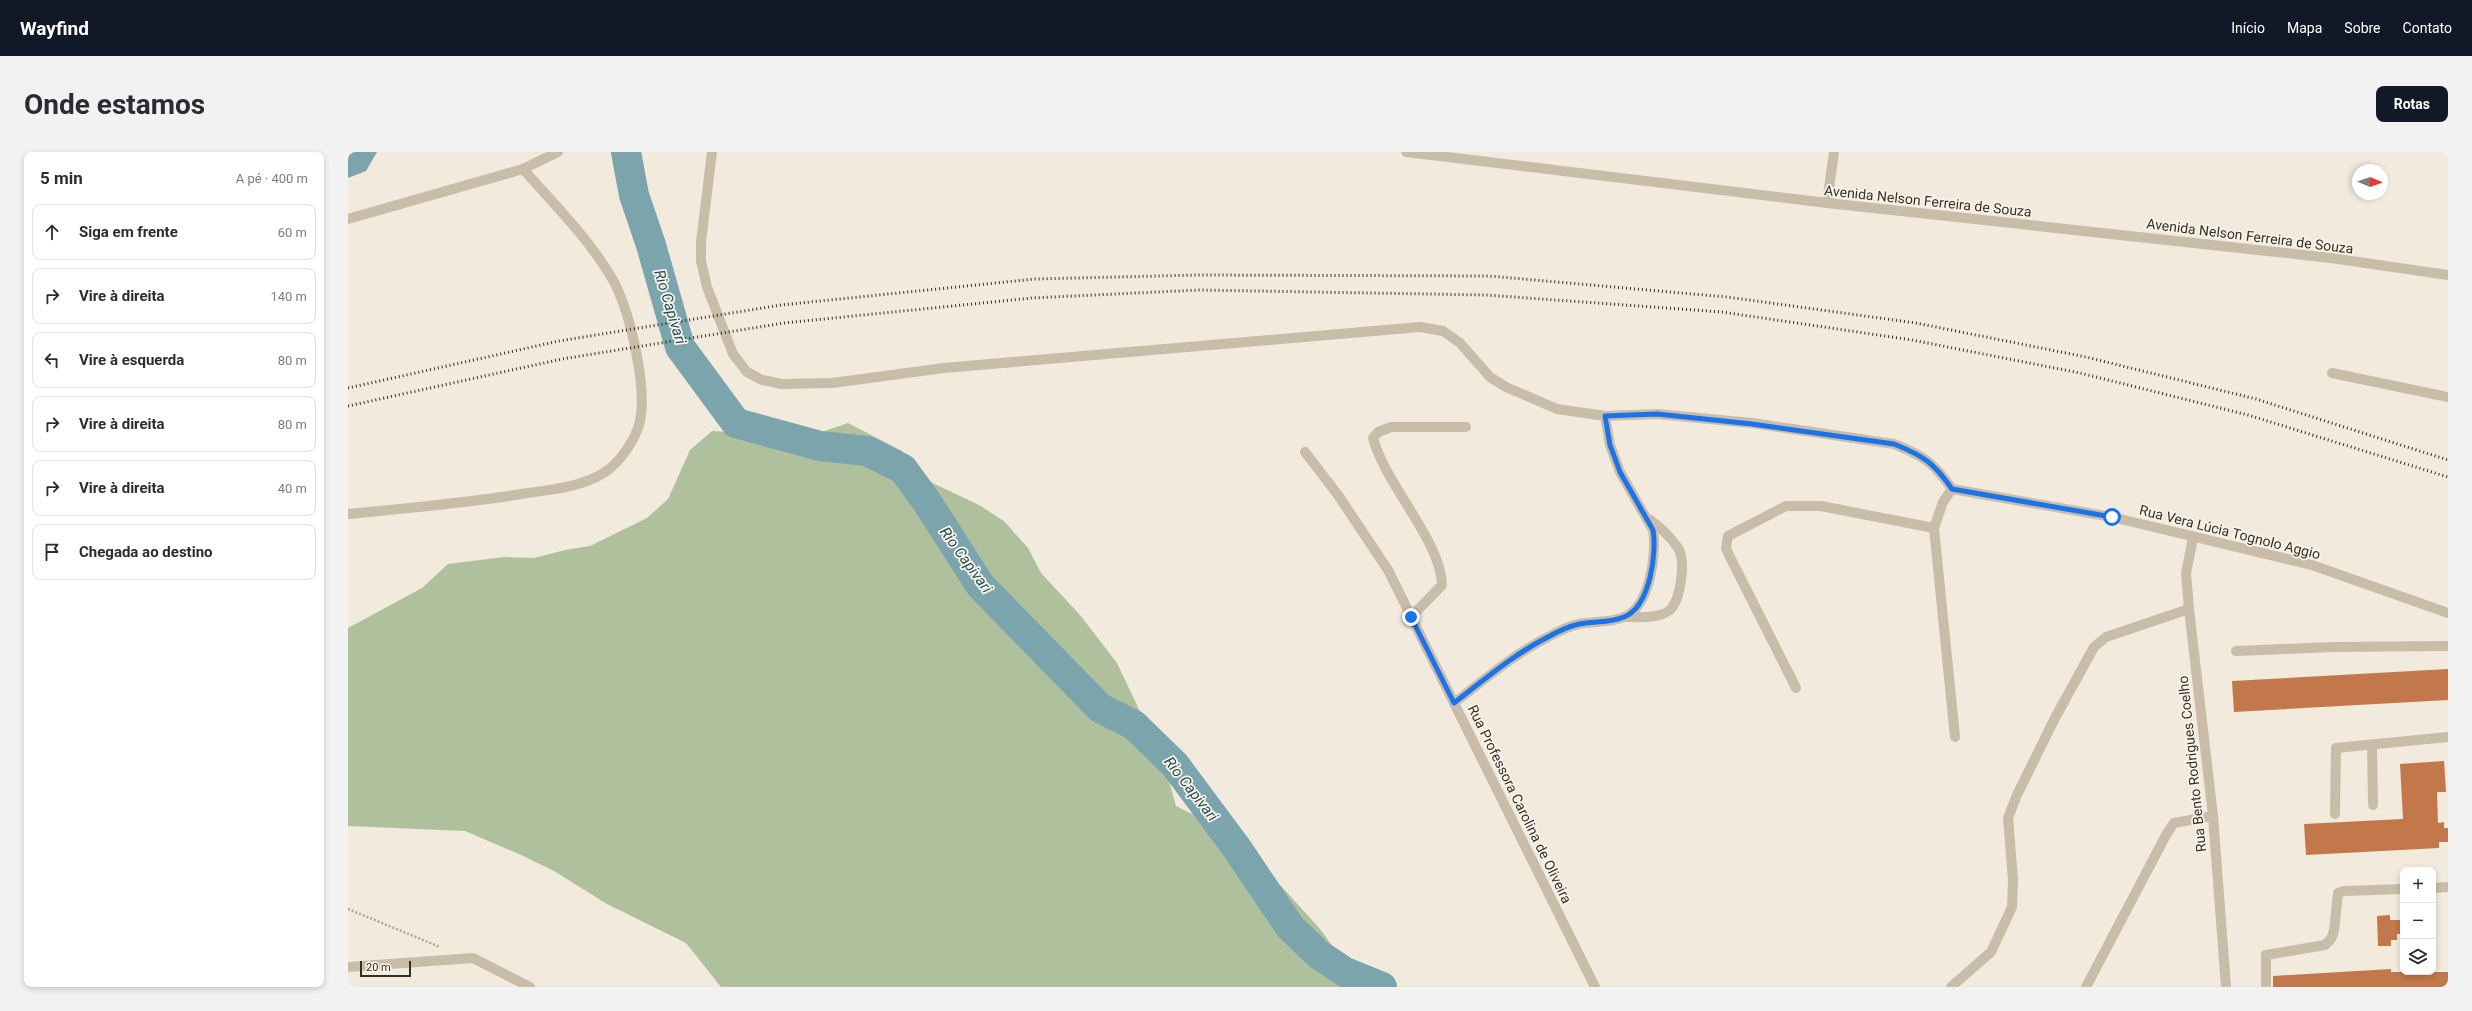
<!DOCTYPE html>
<html lang="pt">
<meta charset="utf-8">
<style>
:root{--surface:#fff;--page:#f2f2f3;--text:#2b2b33;--muted:#7c7c81;--line:#e1e1e2;--accent:#111827}
body{margin:0;font-family:Roboto,sans-serif;background:var(--page);color:var(--text)}
.controls{position:absolute;right:12px;bottom:12px;display:grid;overflow:hidden;border-radius:8px;box-shadow:0 2px 6px #0003}
.controls button{width:36px;height:36px;display:grid;place-items:center;padding:0;border:0;border-bottom:1px solid var(--line);background:var(--surface);color:var(--text);font:20px sans-serif}
.compass{position:absolute;left:2004px;top:12px;width:36px;height:36px;border-radius:50%;background:var(--surface);box-shadow:0 2px 6px #0003;rotate:92deg}
.scale{position:absolute;left:12px;bottom:10px;width:51px;box-sizing:border-box;padding-left:4px;border:2px solid #362f29;border-top:0;font-size:11px;line-height:14px;white-space:nowrap;color:#362f29;-webkit-text-stroke:3px #f9f4e9;paint-order:stroke}
.stop{position:absolute;width:12px;height:12px;margin:-9px;border:3px solid #1a73e8;border-radius:50%;background:#fff}
.stop.end{background:#1a73e8;border-color:#fff;box-shadow:0 1px 4px #0008}
.list{margin:0;padding:0;list-style:none}
h2{display:flex;justify-content:space-between;align-items:center;height:52px;margin:0;padding:0 16px;font-size:17px}
h2 small{font-size:13px;font-weight:400;color:var(--muted)}
.list li{display:grid;grid-template-columns:26px 1fr auto;gap:12px;align-items:center;box-sizing:border-box;height:56px;margin:0 8px 8px;padding:0 8px;border:1px solid var(--line);border-radius:8px}
.list b{display:block;font-size:15px;white-space:nowrap}
.list em{font-size:13px;font-style:normal;color:var(--muted)}
.icon{flex:none;width:22px;height:22px;fill:none;stroke:currentColor;stroke-width:2;stroke-linecap:round;stroke-linejoin:round}
.map{position:relative;flex:none;width:2100px;height:835px;overflow:hidden;border-radius:8px}
header{display:flex;align-items:center;gap:24px;box-sizing:border-box;height:56px;padding:0 20px;background:var(--accent);color:#fff}
header strong{font-size:19px}
nav{display:flex;gap:22px;margin-inline-start:auto;font-size:14px}
.intro{display:flex;align-items:center;justify-content:space-between;box-sizing:border-box;height:96px;padding:0 24px}
h1{margin:0;font-size:28px}
.button{padding:10px 18px;border-radius:8px;background:var(--accent);color:#fff;font-size:14px;font-weight:700}
main{display:flex;gap:24px;padding:0 24px}
aside{flex:1;background:var(--surface);border-radius:8px;box-shadow:0 2px 6px #0003}
.map>svg:first-child{display:block}
.green{fill:#afc09d}
.water{fill:#7ca4ad}
.lines{fill:none;stroke-linecap:round;stroke-linejoin:round}
.river{stroke:#7ca4ad;stroke-width:30}
.building{fill:#c2784a}
.path{stroke:#b5a693;stroke-width:2.5;stroke-dasharray:2 2;stroke-linecap:butt}
.minor{stroke:#c9bca9;stroke-width:10}
.tertiary{stroke:#c9bca9;stroke-width:10}
.rail{stroke:#362f29;stroke-width:3;stroke-dasharray:1 3;stroke-linecap:butt}
.route{stroke:#1a73e8;stroke-width:5}
.labels{text-anchor:middle;stroke-width:3.5;stroke-linejoin:round;paint-order:stroke}
.street-label{font-size:14px;fill:#362f29;stroke:#f9f4e9}
.water-label{font-size:15px;font-style:italic;fill:#1f4b56;stroke:#f9f4e9}
</style>
<header>
<strong>Wayfind</strong>
<nav><a>Início</a><a>Mapa</a><a>Sobre</a><a>Contato</a></nav>
</header>
<div class="intro"><h1>Onde estamos</h1><a class="button">Rotas</a></div>
<main>
<aside>
<h2>5 min<small>A pé · 400 m</small></h2>
<ul class="list">
<li><svg class="icon" aria-label="ahead" viewBox="0 0 24 24"><path d="M12 20V5M6 11l6-6 6 6"/></svg><div><b>Siga em frente</b></div><em>60 m</em></li>
<li><svg class="icon" aria-label="right" viewBox="0 0 24 24"><path d="M7 20v-9h11M14 6l5 5-5 5"/></svg><div><b>Vire à direita</b></div><em>140 m</em></li>
<li><svg class="icon" aria-label="left" viewBox="0 0 24 24"><path d="M17 20v-9H6M10 6l-5 5 5 5"/></svg><div><b>Vire à esquerda</b></div><em>80 m</em></li>
<li><svg class="icon" aria-label="right" viewBox="0 0 24 24"><path d="M7 20v-9h11M14 6l5 5-5 5"/></svg><div><b>Vire à direita</b></div><em>80 m</em></li>
<li><svg class="icon" aria-label="right" viewBox="0 0 24 24"><path d="M7 20v-9h11M14 6l5 5-5 5"/></svg><div><b>Vire à direita</b></div><em>40 m</em></li>
<li><svg class="icon" aria-label="arrive" viewBox="0 0 24 24"><path d="M6 21V4h12l-3 4 3 4H6"/></svg><div><b>Chegada ao destino</b></div></li>
</ul>
</aside>
<div class="map">
<svg width="2100" height="835" viewBox="0 0 2100 835">
<rect width="100%" height="100%" fill="#f1eadd"/>
<!-- green -->
<polygon class="green" points="500,271 554,299 572,325 631,353 656,369 680,396 693,421 732,463 769,511 815,608 828,654 862,671 886,697 910,714 934,735 972,777 991,803 1026,835 373,835 338,791 259,752 206,719 171,702 117,679 0,674 0,476 74,436 100,412 156,405 186,406 217,398 242,394 299,366 320,347 342,298 364,279 429,282 447,291 448,289"/>
<!-- water -->
<polygon class="water" points="0,0 29,0 18,19 0,26"/>
<g class="lines">
<!-- river -->
<polyline class="river" points="278,0 286,43 303,93 332,195 388,271 472,294 519,299 555,317 579,350 632,433 752,556 786,573 827,613 888,695 942,775 970,802 997,820 1034,835"/>
</g>
<!-- building -->
<g class="building">
<polygon points="2100,517 2100,548 1886,560 1884,529"/>
<polygon points="2096,609 2098,640 2089,640 2090,671 2096,670 2096,676 2100,676 2100,690 2091,690 2091,696 1958,703 1956,672 2055,667 2052,612"/>
<polygon points="2042,763 2042,768 2055,768 2055,782 2049,782 2049,788 2043,788 2043,794 2030,794 2029,764"/>
<polygon points="2043,817 2043,820 2100,820 2100,835 1925,835 1925,824"/>
</g>
<g class="lines">
<!-- path -->
<polyline class="path" points="0,757 92,795"/>
<!-- minor -->
<g class="minor">
<path d="M364 0 353 90V109L359 135 385 202 399 220 414 228 434 232 484 231 596 216 1072 175 1095 179 1112 191 1142 225 1158 235 1209 257 1257 264 1309 262 1404 271 1546 292C1576 304 1586 311 1604 337L1595 350 1586 376 1607 585"/>
<polyline points="1058,0 1479,51 1983,106 2100,123"/>
<polyline points="1479,51 1486,0"/>
<polyline points="0,67 175,17 210,0"/>
<polyline points="1984,221 2100,245"/>
<polyline points="957,300 990,343 1040,418 1247,835"/>
<path d="M0 362C60 356 121 351 180 341 206 337 234 335 257 320 271 311 284 292 290 276 302 242 282 161 266 130 244 90 205 51 175 17"/>
<polyline points="1845,386 1838,421 1841,457 1865,664 1878,835"/>
<path d="M1063 465 1094 433C1093 389 1037 332 1025 286L1030 280 1043 275H1118"/>
<path d="M1277 465C1290 465 1311 467 1322 458 1333 447 1338 408 1330 396 1322 384 1312 375 1301 367"/>
<polyline points="1888,499 1986,495 2100,494"/>
<polyline points="1448,536 1381,403 1378,396 1380,384 1438,354 1473,354 1586,376"/>
<path d="M1106 551C1136 528 1166 502 1200 485 1209 480 1221 474 1231 472 1245 469 1263 471 1276 465 1302 455 1309 401 1305 378L1272 320 1262 293 1257 264"/>
<polyline points="2024,593 2025,653"/>
<polyline points="1987,662 1988,596 2100,585"/>
<polyline points="2085,736 2100,735"/>
<polyline points="0,815 125,806 182,835"/>
<polyline points="1603,835 1643,800 1664,755 1665,728 1660,666 1669,643 1707,566 1746,495 1758,485 1841,457"/>
<polyline points="1738,835 1818,683 1826,671 1865,664"/>
<polyline points="1918,835 1918,803 1977,793 1983,787 1986,779 1990,741 1996,739 2055,737"/>
</g>
<!-- tertiary -->
<polyline class="tertiary" points="1604,337 1764,365 1964,413 2100,461"/>
<!-- rail -->
<g class="rail">
<polyline points="0,236 211,189 433,153 687,127 850,123 1141,124 1379,145 1568,171 1738,205 1908,247 2100,308"/>
<polyline points="0,254 214,207 436,171 684,146 851,138 1138,143 1374,160 1564,188 1732,221 1900,263 2100,325"/>
</g>
</g>
<g class="lines">
<!-- route -->
<path class="route" d="M1063 465 1106 551C1136 528 1166 502 1200 485 1209 480 1221 474 1231 472 1245 469 1263 471 1276 465 1302 455 1309 401 1305 378L1272 320 1262 293 1257 264 1309 262 1404 272 1546 292C1576 304 1586 311 1604 337L1764 365"/>
</g>
<g class="labels">
<!-- street labels -->
<g class="street-label">
<text transform="translate(1580 49) rotate(6)" y="5">Avenida Nelson Ferreira de Souza</text>
<text transform="translate(1902 84) rotate(7)" y="5">Avenida Nelson Ferreira de Souza</text>
<text transform="translate(1882 380) rotate(14)" y="5">Rua Vera Lúcia Tognolo Aggio</text>
<text transform="translate(1844 612) rotate(-96)" y="5">Rua Bento Rodrigues Coelho</text>
<text transform="translate(1172 652) rotate(64)" y="5">Rua Professora Carolina de Oliveira</text>
</g>
<!-- water labels -->
<g class="water-label">
<text transform="translate(322 155) rotate(73)" y="5">Rio Capivari</text>
<text transform="translate(618 408) rotate(54)" y="5">Rio Capivari</text>
<text transform="translate(843 637) rotate(52)" y="5">Rio Capivari</text>
</g>
</g>
</svg>
<div class="controls">
<button>+</button>
<button>−</button>
<button><svg class="icon" aria-label="layers" viewBox="0 0 24 24"><path d="M12 4l9 5-9 5-9-5zM3 14l9 5 9-5"/></svg></button>
</div>
<svg class="compass" viewBox="-18 -18 36 36"><path d="M0-13l5 13h-10z" fill="#e53935"/><path d="M0 13l5-13h-10z" fill="#7c7c81"/></svg>
<div class="scale">20 m</div>
<div class="stop" style="left:1764px;top:365px"></div>
<div class="stop end" style="left:1063px;top:465px"></div>
</div>
</main>
